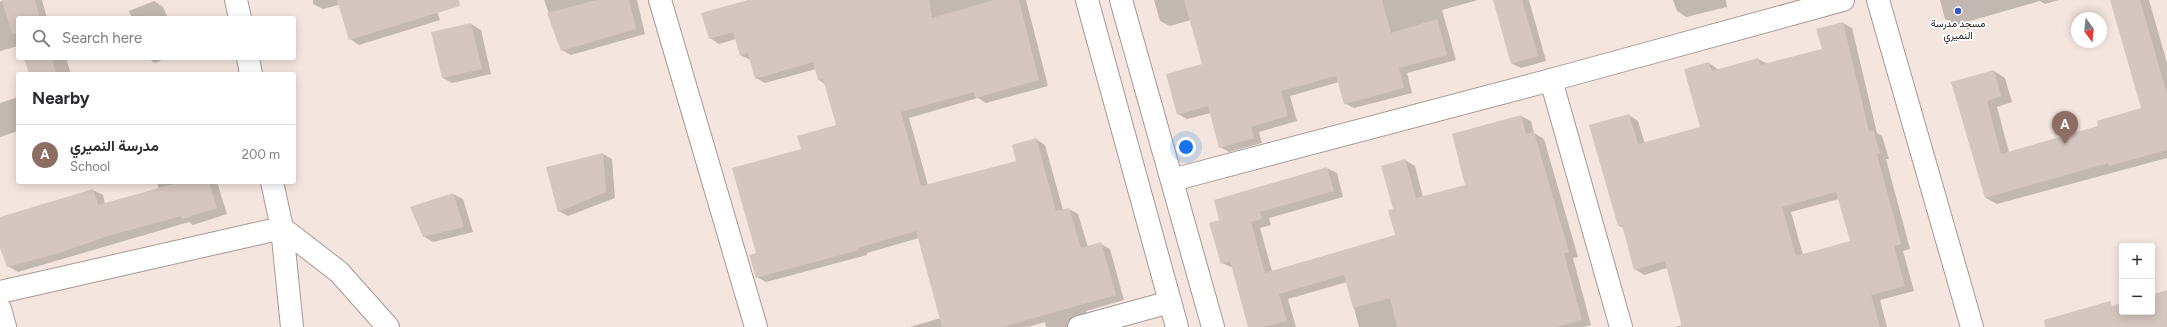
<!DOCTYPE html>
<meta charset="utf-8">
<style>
:root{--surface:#fff;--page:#f2f2f3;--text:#2b2b33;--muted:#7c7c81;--line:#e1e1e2;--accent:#b45309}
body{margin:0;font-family:Figtree,Vazirmatn,sans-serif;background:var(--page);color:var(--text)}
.controls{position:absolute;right:12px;bottom:12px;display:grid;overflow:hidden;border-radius:4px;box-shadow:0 2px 10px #0003}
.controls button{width:36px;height:36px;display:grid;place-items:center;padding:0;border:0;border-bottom:1px solid var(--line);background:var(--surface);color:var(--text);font:20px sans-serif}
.compass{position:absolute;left:2071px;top:12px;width:36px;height:36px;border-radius:50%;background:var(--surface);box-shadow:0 2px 10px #0003;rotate:165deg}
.you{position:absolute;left:1186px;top:147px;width:14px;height:14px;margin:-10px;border:3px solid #fff;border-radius:50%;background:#1a73e8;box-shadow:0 0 0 6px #1a73e833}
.badge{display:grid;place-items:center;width:26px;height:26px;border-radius:50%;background:var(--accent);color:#fff;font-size:13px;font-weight:700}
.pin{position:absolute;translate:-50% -33px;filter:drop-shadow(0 1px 2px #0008)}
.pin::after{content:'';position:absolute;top:21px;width:14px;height:12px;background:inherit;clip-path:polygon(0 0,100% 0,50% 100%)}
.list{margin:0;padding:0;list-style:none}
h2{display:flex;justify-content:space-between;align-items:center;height:52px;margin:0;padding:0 16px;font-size:17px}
h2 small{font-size:13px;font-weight:400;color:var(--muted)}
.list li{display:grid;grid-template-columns:26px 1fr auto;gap:12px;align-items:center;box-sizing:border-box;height:60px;padding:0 16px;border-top:1px solid var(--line)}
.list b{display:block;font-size:15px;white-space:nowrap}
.list p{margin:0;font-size:13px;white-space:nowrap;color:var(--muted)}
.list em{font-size:13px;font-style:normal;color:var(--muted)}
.icon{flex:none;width:22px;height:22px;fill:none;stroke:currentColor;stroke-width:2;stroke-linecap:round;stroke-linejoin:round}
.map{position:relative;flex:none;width:2167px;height:327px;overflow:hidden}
.search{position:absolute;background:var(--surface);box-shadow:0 2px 10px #0003;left:16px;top:16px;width:280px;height:44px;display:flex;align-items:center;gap:10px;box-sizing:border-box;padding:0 14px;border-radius:4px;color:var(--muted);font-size:15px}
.panel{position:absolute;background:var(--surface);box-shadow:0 2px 10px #0003;left:16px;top:72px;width:280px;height:112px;border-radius:4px}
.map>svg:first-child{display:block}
.shadow{fill:#0003;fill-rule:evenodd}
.building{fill:#d5c7bf;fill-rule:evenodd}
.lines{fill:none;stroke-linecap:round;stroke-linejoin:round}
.minor-casing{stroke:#a69991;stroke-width:24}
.tertiary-casing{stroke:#a69991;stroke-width:24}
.minor{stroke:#fff;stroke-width:22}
.tertiary{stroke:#fff;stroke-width:22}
.poi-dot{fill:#3756c7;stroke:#fff;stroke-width:1.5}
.labels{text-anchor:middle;stroke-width:3.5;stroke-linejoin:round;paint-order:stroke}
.poi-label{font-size:10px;fill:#26211e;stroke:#fff}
</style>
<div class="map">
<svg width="2167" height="327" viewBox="0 0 2167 327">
<rect width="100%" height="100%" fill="#f4e6de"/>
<!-- shadow -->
<g class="shadow">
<polygon points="3,0 42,0 47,18 18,18 18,46 0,51 0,2"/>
<polygon points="313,0 433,0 440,20 359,45 350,39 339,5 323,9 313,4"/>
<polygon points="544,0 637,0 645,34 571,55 562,50"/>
<polygon points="752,0 1026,0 1048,86 986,103 978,98 909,118 928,185 1017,162 1036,139 1045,145 1063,210 1069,209 1078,214 1088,247 1101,244 1110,249 1124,300 1086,311 1088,319 1077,327 1046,327 1045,322 1028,327 910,327 941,318 919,238 867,253 867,255 766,282 757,277 758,253 802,149 837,126 825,84 819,80 816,69 765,83 756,78 751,60 740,55 736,39 719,44 710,38"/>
<polygon points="1154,0 1478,0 1442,10 1456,60 1407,73 1412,93 1354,108 1344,103 1339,82 1290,96 1297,121 1259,132 1262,143 1229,152 1220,147 1211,113 1187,119 1178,114 1203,65 1191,20 1170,26 1160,21"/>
<polygon points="1494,0 1529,0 1546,61 1521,68 1511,63"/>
<polygon points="1673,0 1726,0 1727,7 1686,17 1677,11"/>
<polygon points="1940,0 2059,0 2045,4 2040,1 1956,25 1945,19"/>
<polygon points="2111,0 2149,0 2167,63 2167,158 1997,204 1986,198 1952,83 1994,71 2005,78 2012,102 1997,107 2009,152 2099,127 2142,109"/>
<polygon points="154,1 163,7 168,18 132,18 129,11"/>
<path d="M1843 23 1852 28 1877 133 1882 136 1889 159H1886L1910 249 1903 251 1914 291 1880 300 1887 327H1675L1683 325 1667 268 1644 275 1635 269 1624 228 1619 226 1629 115 1638 121 1645 144 1701 128 1709 63 1719 70 1758 59 1768 64 1823 50ZM1839 199 1851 242 1803 255 1791 212Z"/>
<polygon points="471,24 481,30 491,74 452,83 443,78 432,33"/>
<polygon points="25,58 66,58 71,74 30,74"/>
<polygon points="147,58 168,58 155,63"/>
<polygon points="18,97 18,131 0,137 0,103"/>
<polygon points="1521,116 1531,121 1534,133 1544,139 1578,257 1573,258 1591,325 1584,327 1359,327 1347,282 1288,299 1296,327 1249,327 1233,268 1222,263 1221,221 1215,201 1327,168 1337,173 1343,197 1269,218 1271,225 1260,228 1272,271 1396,236 1394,209 1405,160 1415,166 1423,197 1467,186"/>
<polygon points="603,154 612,159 615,198 568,216 558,211 547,168"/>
<polygon points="157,182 217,182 227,214 193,225 189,222 18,272 8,266 0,245 0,218 93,190 103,195 105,204 159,189"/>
<polygon points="453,194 463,199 473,232 433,242 423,236 412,207"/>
</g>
<!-- building -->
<g class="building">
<polygon points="2,0 35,0 40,18 18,18 18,41 15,33 12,34"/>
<polygon points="337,0 459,0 460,6 349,40"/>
<polygon points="597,0 629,0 636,29 561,51 547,13"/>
<polygon points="748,0 929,0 932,18 994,0 1019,0 1039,80 976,98 974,92 901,112 921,186 1016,161 1012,145 1036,138 1056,211 1069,208 1081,248 1101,242 1116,295 1002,327 942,327 916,231 858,248 859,250 756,278 749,255 756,253 732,168 801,149 797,136 836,125 823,79 818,80 813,62 755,79 748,53 740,55 733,32 709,39 701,13"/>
<polygon points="1184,0 1382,0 1391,33 1437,19 1447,55 1399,68 1404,88 1344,104 1336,76 1281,91 1288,116 1251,127 1254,138 1219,148 1208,106 1177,115 1166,74 1202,64"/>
<polygon points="1493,0 1522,0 1538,56 1511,64"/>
<polygon points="2110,0 2140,0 2167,94 2167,150 2109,166 2108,163 1985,198 1951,82 1994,70 2001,96 1987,101 2001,154 2098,126 2097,121 2141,108"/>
<path d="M1843 22 1869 131 1873 130 1880 153 1877 154 1901 244 1894 246 1905 286 1871 295 1880 327H1682L1665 261 1634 270 1622 225 1618 226 1589 125 1629 114 1638 144 1700 127 1684 69 1709 62 1712 71 1758 58 1760 65 1822 49 1816 29ZM1836 192 1850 241 1796 256 1782 207Z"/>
<polygon points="471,23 482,69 442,78 431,32"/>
<polygon points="24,58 52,58 56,74 29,74"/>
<polygon points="1521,115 1526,134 1534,132 1569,252 1564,253 1582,320 1556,327 1397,327 1390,298 1353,308 1344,275 1279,294 1287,321 1264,327 1248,327 1230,261 1221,264 1209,223 1219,220 1214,200 1327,167 1334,191 1260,212 1262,219 1251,222 1265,273 1395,235 1388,210 1393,209 1381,166 1405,159 1416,198 1465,185 1452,134"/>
<polygon points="603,153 606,192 558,212 546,167"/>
<polygon points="180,182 209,182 217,208 182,219 181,216 108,236 56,254 7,267 0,248 0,217 93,189 98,205"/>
<polygon points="453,193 464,227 423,237 410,207"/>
<polygon points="2167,290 2167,327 2045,327 2044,320 2110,301 2112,306 2122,303 2122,312 2152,312 2152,295"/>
</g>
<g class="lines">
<!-- minor casing -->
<g class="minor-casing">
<g id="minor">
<polyline points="236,0 240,18"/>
<polyline points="660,0 756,327"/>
<polyline points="1878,0 1972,327"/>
<polyline points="248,58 251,74"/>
<polyline points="1551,80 1621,327"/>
<polyline points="1172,180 1551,80 1843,0"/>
<polyline points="272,182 282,228 292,327"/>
<polyline points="0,292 282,228 339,272 388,327"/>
<polyline points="0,309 5,327"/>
<polyline points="1079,327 1170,302"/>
</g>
</g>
<!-- tertiary casing -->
<g class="tertiary-casing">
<g id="tertiary">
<polyline points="1087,0 1177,327"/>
<polyline points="1121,0 1213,327"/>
</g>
</g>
<!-- minor -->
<use href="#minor" class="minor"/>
<!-- tertiary -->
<use href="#tertiary" class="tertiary"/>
</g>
<!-- markers -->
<circle class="poi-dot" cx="1958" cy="11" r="4"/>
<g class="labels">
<!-- poi labels -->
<g class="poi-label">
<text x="1958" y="27">مسجد مدرسة<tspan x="1958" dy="12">النميري</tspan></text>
</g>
</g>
</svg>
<div class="controls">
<button>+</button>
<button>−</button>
</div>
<svg class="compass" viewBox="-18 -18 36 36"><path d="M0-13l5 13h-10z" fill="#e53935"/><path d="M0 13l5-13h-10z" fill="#7c7c81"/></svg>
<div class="you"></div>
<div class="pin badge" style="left:2065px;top:144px;background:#8d6e63">A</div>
<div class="search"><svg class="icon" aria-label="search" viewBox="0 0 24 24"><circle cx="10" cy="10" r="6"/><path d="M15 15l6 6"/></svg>Search here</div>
<section class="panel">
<h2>Nearby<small></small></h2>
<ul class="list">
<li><span class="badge" style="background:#8d6e63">A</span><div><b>مدرسة النميري</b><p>School</p></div><em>200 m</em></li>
</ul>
</section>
</div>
